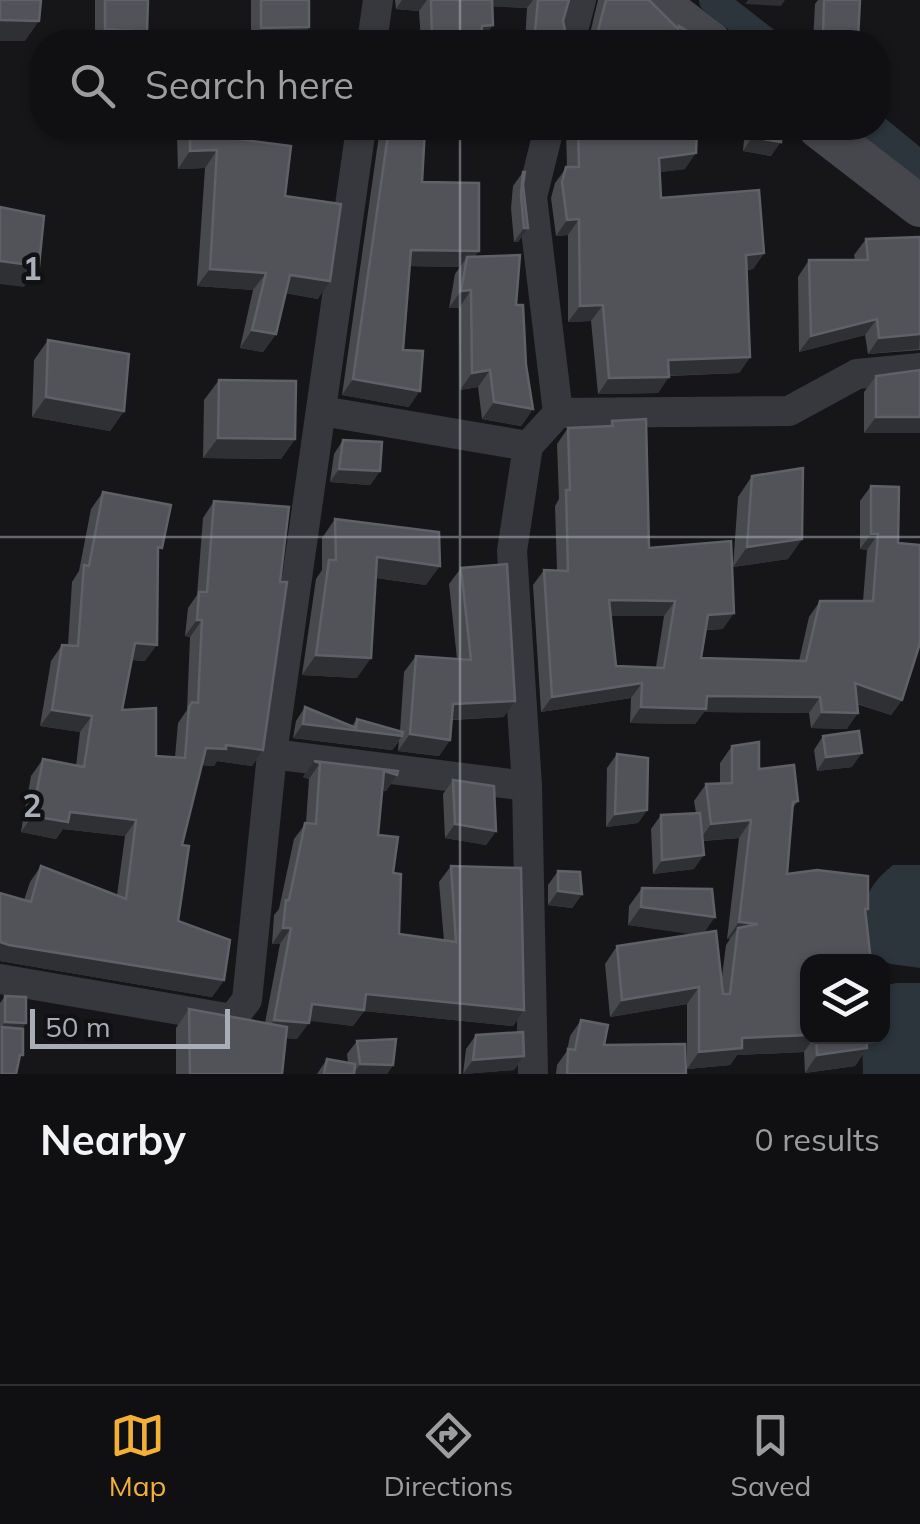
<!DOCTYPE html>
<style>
:root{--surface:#101012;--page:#1e1e20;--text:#f1f3f6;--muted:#9c9d9f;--line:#303032;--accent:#f2b134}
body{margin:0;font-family:Mulish,sans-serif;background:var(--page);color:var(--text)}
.controls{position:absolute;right:30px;bottom:30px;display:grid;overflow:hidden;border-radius:20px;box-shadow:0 2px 8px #0004}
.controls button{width:90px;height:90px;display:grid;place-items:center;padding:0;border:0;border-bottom:2px solid var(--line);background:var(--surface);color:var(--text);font:50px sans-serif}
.scale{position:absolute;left:30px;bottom:25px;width:200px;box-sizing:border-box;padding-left:10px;border:5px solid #a8adb8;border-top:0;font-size:28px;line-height:35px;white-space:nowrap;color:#a8adb8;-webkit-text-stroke:8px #111113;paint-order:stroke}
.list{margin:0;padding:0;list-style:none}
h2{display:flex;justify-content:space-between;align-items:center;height:130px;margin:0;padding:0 40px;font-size:42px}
h2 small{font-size:32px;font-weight:400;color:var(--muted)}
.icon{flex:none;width:55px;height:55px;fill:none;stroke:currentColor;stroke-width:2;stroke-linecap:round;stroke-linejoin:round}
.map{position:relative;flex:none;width:920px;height:1074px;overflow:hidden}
.search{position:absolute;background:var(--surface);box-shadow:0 2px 8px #0004;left:30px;right:30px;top:30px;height:110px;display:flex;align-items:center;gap:25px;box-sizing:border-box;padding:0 35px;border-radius:40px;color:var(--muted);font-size:38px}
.sheet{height:310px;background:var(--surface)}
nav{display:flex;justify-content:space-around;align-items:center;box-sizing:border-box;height:140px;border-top:2px solid var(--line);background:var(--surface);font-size:28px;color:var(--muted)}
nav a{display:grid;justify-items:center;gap:5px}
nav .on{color:var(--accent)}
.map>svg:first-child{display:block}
.water{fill:#2c353c}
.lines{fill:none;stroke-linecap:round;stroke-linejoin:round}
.canal{stroke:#2c353c;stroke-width:28}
.street{stroke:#37383d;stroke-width:30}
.secondary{stroke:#45474d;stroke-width:42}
.wall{fill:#47494d;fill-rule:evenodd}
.shaded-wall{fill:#2f3033}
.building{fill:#525359;stroke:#5f6168;stroke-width:2.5;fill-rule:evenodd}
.grid{fill:none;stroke:#a8adb8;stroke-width:2.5;stroke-opacity:0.55}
.grid-label{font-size:32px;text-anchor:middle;font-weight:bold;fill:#a8adb8;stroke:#111113;stroke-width:9;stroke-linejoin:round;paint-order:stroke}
</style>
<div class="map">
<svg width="920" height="1074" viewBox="0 0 920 1074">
<rect width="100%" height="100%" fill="#161618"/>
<!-- water -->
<g class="water">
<path d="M893 865H920V968L891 964 871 956C856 918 860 891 893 865Z"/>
<polygon points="896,983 920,983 920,1074 863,1074 862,1037 882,1036 883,986"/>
</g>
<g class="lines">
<!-- canal -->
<g class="canal">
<polyline points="713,0 767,42"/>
<polyline points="875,128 920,165"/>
</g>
<!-- street -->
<g class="street">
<polyline points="372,42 378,0"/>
<polyline points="570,42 581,0"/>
<polyline points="322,411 528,446"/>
<polyline points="558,413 789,411 857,374 920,368"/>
<polyline points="272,754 527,786"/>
<polyline points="0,979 232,1019 247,1000 272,754 361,128"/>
<polyline points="533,1074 527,786 512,551 528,446 558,413 532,197 549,128"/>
</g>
<!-- secondary -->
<g class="secondary">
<polyline points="655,0 710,42"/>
<polyline points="819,128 920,206"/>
</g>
</g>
<!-- wall -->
<g class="wall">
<polygon points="95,0 148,0 140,42 95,42"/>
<polygon points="251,0 309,0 309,27 300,41 251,42"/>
<polygon points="395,0 569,0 563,21 567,39 565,42 525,42 527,8 492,6 481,42 421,42 419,11 396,9"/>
<polygon points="598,0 649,0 677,28 704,42 588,42"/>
<polygon points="818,0 824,0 858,38 854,42 813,42 815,4"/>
<polygon points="122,128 236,128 237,139 285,196 318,299 286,293 276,334 263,352 240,348 253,290 197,286 205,168 178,169 177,137 122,139"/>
<polygon points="384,128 425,128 422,182 475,257 516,305 533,409 521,426 482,419 478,387 460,390 459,308 449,308 455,274 460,267 410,266 403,350 409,407 342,395 379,135"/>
<polygon points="566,128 697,128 685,169 660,172 661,198 764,253 753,269 747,270 750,357 739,373 669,376 658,393 598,394 591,321 568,322 568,235 556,236 551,198 555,183 567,167"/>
<polygon points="745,128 783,128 771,156 743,151"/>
<polygon points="523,172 528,228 518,242 514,242 511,208 513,186"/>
<polygon points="920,237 920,350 868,354 865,335 799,352 798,277 809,260 855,260 854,255 866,239"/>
<polygon points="48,340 124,411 110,431 32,417 34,360"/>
<polygon points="920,370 920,433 864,433 864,392 876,376"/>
<polygon points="219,380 295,439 281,459 203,458 204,400"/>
<path d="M612 421 649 548 723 629 706 630 701 658 799 661 809 617 820 601H863L867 550 860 549V501L871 486 898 543 902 700 891 715 857 704 847 729 811 728 809 713 704 712 695 724 630 723 631 698 541 712 533 585 544 570H557L555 506 559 499 557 444 568 428 608 427ZM611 616H664L656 667 616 666Z"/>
<polygon points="343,440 380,471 370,485 330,482 334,454"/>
<polygon points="752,476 802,539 788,559 733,567 738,497"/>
<polygon points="103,492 158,555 145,661 132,660 122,710 156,756 175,757 178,723 187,710 190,637 185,636 188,608 197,595 203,518 214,501 263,750 252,766 217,761 214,766 202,765 182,845 178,921 224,980 212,997 0,961 0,893 24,900 30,882 41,866 117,895 125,836 63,829 56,839 21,832 31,776 43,759 76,766 80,732 40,726 51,661 62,645 68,645 72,582 79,571 91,509"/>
<polygon points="335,519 426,585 376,578 357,678 302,675 316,579 322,570 322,538"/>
<polygon points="461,568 504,717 452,720 450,740 439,756 398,751 399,741 392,750 293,738 296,721 305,707 352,726 357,719 400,731 404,672 416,656 457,659 449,584"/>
<polygon points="823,736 852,767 817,771 814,750"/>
<polygon points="732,746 798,801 792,809 787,874 866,912 808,1036 866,1036 867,1048 855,1066 805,1073 804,1052 737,1055 730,1065 687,1069 687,1004 610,1017 605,964 617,946 694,934 628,925 629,906 642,888 704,933 721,984 726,945 730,939 727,939 739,838 703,841 694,869 653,874 651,829 661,815 696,813 694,801 706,784 720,784 720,763"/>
<polygon points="617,754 647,810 638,823 606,827 607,768"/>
<polygon points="314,761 397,775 386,791 382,790 378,835 393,873 399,934 444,941 439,882 451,866 524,1010 513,1026 364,1011 353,1026 309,1020 297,1039 286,1038 282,1074 176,1074 176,1028 189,1009 265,1023 280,944 272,944 274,915 279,909 294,839 306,823 309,779 303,777"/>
<polygon points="453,780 496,831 486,845 445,838 443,794"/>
<polygon points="558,871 582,894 572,908 548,905 548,885"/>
<polygon points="5,996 23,1029 16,1074 0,1074 0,1003"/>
<polygon points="581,1020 604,1045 686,1074 556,1074 557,1065 567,1051 570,1036"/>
<polygon points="476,1035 524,1056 514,1070 463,1074 466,1049"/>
<polygon points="357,1041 393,1065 387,1074 317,1074 327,1059 348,1063 347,1054"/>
</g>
<!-- shaded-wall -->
<g class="shaded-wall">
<polygon points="402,0 427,0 419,11 396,9"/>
<polygon points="485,0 533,0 527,8 481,6"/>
<polygon points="748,0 785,0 781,6 745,4"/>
<polygon points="0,20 39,21 25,41 0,41"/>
<polygon points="493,25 482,41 482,26"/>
<polygon points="309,27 300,41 251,42 261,28"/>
<polygon points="105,29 147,32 140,42 95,42"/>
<polygon points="597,35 620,42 592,42"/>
<polygon points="823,36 858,38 854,42 818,42"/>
<polygon points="130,128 184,128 177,137 122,139"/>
<polygon points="752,137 781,142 771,156 743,151"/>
<polygon points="217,150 205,168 178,169 190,151"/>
<polygon points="696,153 685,169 647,174 659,158"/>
<polygon points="579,219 568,235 556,236 567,220"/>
<polygon points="524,228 528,228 518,242 514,242"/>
<polygon points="411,250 479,251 467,267 467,257 460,267 400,266"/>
<polygon points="764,253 753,269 735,271 746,255"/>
<polygon points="0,261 39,266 24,287 0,284"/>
<polygon points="210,269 266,273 253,290 197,286"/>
<polygon points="290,275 330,281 318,299 278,292"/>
<polygon points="471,290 459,308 449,308 461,291"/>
<polygon points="603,305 591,321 568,322 580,306"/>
<polygon points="877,319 865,335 799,352 811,336"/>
<polygon points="252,330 276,334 263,352 240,348"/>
<polygon points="920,334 919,349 868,354 879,338"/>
<polygon points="750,357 739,373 657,376 668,360"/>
<polygon points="490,370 478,387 460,390 472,373"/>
<polygon points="669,377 658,393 598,394 609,378"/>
<polygon points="353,379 420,391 409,407 342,395"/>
<polygon points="46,397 124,411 110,431 32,417"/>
<polygon points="494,402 533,409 521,426 482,419"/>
<polygon points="876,417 920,417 920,433 864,433"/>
<polygon points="218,438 295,439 281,459 203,458"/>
<polygon points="339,469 380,471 370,485 330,482"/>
<polygon points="871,534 878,534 867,550 860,549"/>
<polygon points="802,539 788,559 733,567 747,547"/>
<polygon points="377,557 440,566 426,585 363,576"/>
<polygon points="609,600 675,601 664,616 598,616"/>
<polygon points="734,613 723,629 697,630 708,615"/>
<polygon points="197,620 202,620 190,637 185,636"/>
<polygon points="135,643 157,645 145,661 123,659"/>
<polygon points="316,655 371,658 357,678 302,675"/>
<polygon points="642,683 631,698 541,712 552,697"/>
<polygon points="855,683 902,700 891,715 844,699"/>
<polygon points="707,696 820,697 809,713 704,712 695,724 630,723 641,707"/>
<polygon points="515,701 504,717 441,720 453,704"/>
<polygon points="52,710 92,716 80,732 40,726"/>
<polygon points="822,712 858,713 847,729 811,728"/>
<polygon points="303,724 402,736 392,750 293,738"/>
<polygon points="410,734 450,740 439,756 398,751"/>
<polygon points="226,745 263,750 252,766 217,761 214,766 194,765 206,748"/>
<polygon points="862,753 852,767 817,771 826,757"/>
<polygon points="314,761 320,763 309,779 303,777"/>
<polygon points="384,771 397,775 386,791 373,787"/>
<polygon points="647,810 638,823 606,827 615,814"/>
<polygon points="70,812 136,820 125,836 63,829 56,839 21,832 32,816"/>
<polygon points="751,820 739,838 699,841 711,824"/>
<polygon points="455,824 496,831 486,845 445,838"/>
<polygon points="704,855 694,869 653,874 662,860"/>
<polygon points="558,891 582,894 572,908 548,905"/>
<polygon points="641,907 715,917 702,936 628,925"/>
<polygon points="739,922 758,924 738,928 730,939 727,939"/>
<polygon points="283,928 291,928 280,944 272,944"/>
<polygon points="0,942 224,980 212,997 0,961"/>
<polygon points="699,987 687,1004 610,1017 622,1000"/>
<polygon points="366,994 524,1010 513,1026 364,1011 353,1026 301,1020 312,1004"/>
<polygon points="274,1020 309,1023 297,1039 263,1036"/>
<polygon points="5,1022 26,1023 22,1030 0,1029"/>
<polygon points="808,1035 808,1036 815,1036 804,1052 737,1055 730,1065 687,1069 699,1052 742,1038"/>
<polygon points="867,1048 855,1066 805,1073 817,1055"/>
<polygon points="524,1056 514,1070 463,1074 473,1060"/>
<polygon points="360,1064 393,1065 387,1074 353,1074"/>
</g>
<!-- building -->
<g class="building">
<polygon points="0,0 41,0 39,21 0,20"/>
<polygon points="105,0 148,0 147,32 105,29"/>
<polygon points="261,0 309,0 309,27 261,28"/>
<polygon points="431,0 492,0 493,25 482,26 481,42 432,42"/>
<polygon points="538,0 569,0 563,21 567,39 534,42"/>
<polygon points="606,0 649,0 678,29 679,26 704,42 620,42 597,35"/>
<polygon points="824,0 860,0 858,38 823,36"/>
<polygon points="314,34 342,35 342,42 314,42"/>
<polygon points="190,128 236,128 237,139 291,146 285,196 341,204 330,281 290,275 276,334 252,330 266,273 210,269 217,150 190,151"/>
<polygon points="389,128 425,128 422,182 479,183 479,251 411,250 403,350 423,351 420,391 353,379"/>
<polygon points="578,128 697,128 696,153 659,158 661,198 759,190 764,253 746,255 750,357 668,360 669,377 609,378 603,305 580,306 579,219 567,220 562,182 566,167 579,167"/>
<polygon points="753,128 783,128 781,142 752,137"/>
<polygon points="523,172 525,172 523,185 528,228 524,228 521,195"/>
<polygon points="0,207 44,216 39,266 0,261"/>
<polygon points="920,237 920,334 879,338 877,319 811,336 809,260 868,260 866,239"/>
<polygon points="520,255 516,305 523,305 526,365 533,409 494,402 490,370 472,373 471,290 461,291 467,257"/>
<polygon points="48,340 129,354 124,411 46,397"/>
<polygon points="920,370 920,417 876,417 876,376"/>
<polygon points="219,380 296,381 295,439 218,438"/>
<path d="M646 419 649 548 731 541 734 613 708 615 701 658 806 661 820 601H873L878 534H871V486L899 487 898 543 920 545V643L902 700 855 683 858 713 822 712 820 697 707 696 706 709 641 707 642 683 552 697 544 570 568 571 566 490H570L568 428 613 426 612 421ZM609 600 675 601 664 668 616 666Z"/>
<polygon points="343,440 382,442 380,471 339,469"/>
<polygon points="803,468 802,539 747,547 752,476"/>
<polygon points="103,492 171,505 162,548 158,547 157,645 135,643 122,710 156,708 156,756 185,758 189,707 192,702 198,703 202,620 197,620 199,592 207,592 214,501 289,507 280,582 287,582 263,750 226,745 226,749 206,748 182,845 189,846 178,921 230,940 224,980 9,945 0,942 0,893 31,902 41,866 126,899 136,820 70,812 68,822 32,816 43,759 84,767 92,716 52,710 62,645 78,646 84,565 89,566"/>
<polygon points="335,519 439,532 440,566 377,557 371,658 316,655 329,560 336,560"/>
<polygon points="507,564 515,701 453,704 450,740 410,734 416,656 471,660 461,568"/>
<polygon points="305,707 356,728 357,719 403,732 402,736 303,724"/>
<polygon points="859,731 862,753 826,757 823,736"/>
<polygon points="759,742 759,769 794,765 798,801 793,802 787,874 817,870 868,876 868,909 865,909 871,962 808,962 808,1035 742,1038 742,1048 699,1052 699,987 622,1000 617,946 716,931 723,994 730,994 738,928 758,924 739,922 751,820 711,824 706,784 732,783 732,746"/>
<polygon points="617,754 648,758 647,810 615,814"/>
<polygon points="314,761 398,771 397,775 384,771 378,835 398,837 393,873 401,874 399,934 456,942 451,866 521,868 524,1010 366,994 364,1010 312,1004 309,1023 274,1020 291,928 283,928 286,900 289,900 305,823 316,824 320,763"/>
<polygon points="453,780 494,786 496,831 455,824"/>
<polygon points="700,813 704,855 662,860 661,815"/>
<polygon points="558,871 580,872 582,894 558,891"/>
<polygon points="642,888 712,889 715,917 641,907"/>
<polygon points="5,996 26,997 26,1023 5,1022"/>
<polygon points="189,1009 287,1027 282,1074 190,1074"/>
<polygon points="581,1020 608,1025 604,1045 685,1044 686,1074 567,1074 568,1049 575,1050"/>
<polygon points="2,1027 23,1029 23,1055 20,1055 16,1074 2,1074"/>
<polygon points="523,1032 524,1056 473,1060 476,1035"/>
<polygon points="816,1036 866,1036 867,1048 817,1055"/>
<polygon points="396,1039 393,1065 360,1064 357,1041"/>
<polygon points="327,1059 355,1064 354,1074 324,1074"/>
</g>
<!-- grid -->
<path class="grid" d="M460 0V42M460 128V1074M0 537H920"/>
<g class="grid-label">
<text x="32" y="280">1</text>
<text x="32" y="817">2</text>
</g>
</svg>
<div class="controls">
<button><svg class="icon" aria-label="layers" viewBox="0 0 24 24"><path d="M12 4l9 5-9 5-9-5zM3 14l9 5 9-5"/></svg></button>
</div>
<div class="scale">50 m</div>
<div class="search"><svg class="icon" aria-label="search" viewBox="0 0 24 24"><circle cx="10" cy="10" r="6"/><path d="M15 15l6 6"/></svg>Search here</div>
</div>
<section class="sheet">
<h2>Nearby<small>0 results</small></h2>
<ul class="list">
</ul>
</section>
<nav>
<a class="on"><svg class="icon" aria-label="map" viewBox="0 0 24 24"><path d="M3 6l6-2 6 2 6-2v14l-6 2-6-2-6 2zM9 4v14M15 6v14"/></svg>Map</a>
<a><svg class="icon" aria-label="directions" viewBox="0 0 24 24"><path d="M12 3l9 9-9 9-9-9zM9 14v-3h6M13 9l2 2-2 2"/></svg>Directions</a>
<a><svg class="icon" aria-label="saved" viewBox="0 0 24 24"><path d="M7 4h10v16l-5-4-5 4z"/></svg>Saved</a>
</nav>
